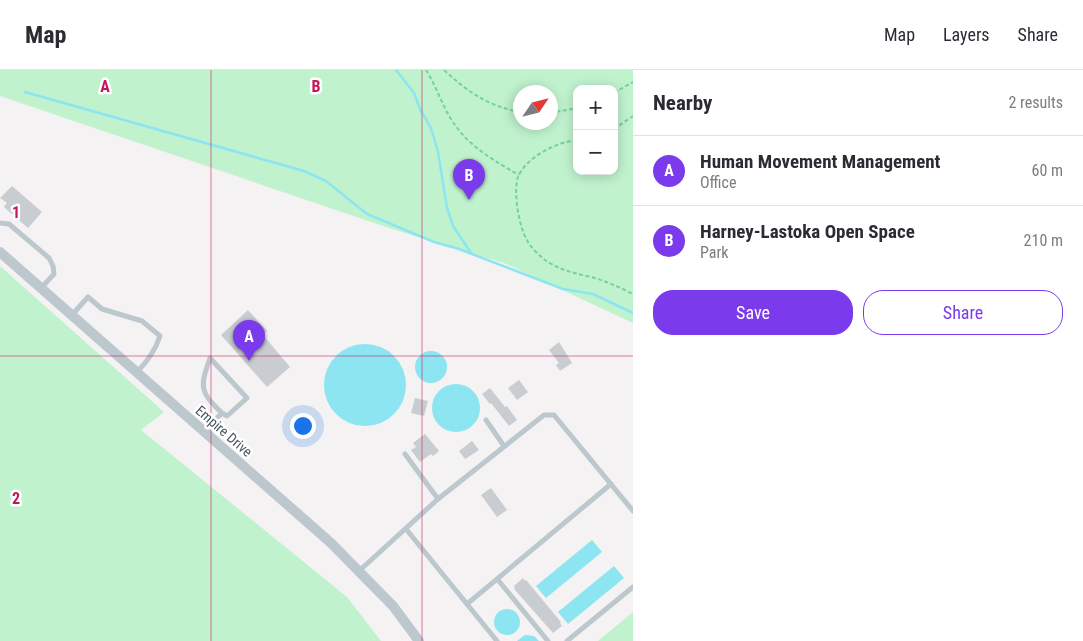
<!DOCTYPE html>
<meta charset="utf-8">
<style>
:root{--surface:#fff;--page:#f2f2f3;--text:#2b2b33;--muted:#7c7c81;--line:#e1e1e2;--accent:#7c3aed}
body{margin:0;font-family:"Roboto Condensed",sans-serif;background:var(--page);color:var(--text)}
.controls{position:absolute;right:15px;top:15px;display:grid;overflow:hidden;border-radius:10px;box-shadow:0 2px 12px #0003}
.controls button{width:45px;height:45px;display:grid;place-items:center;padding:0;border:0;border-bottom:1px solid var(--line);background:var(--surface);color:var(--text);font:25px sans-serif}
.compass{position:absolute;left:513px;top:15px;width:45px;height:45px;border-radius:50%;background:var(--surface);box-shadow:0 2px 12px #0003;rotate:55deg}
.you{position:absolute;left:302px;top:355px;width:18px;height:18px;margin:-12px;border:4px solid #fff;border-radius:50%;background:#1a73e8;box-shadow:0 0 0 8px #1a73e833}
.badge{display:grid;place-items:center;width:32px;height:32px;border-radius:50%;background:var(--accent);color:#fff;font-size:16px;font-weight:700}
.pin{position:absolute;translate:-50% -41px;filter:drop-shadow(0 1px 2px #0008)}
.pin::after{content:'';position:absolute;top:26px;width:18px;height:15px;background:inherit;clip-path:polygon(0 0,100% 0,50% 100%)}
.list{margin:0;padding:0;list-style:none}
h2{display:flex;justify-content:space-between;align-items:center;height:65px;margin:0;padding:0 20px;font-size:21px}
h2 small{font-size:16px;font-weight:400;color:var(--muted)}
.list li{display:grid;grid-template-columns:32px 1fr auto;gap:15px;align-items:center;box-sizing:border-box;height:70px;padding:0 20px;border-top:1px solid var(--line)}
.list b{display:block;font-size:19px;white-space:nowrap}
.list p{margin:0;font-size:16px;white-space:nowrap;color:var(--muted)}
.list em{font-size:16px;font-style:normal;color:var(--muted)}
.actions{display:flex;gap:10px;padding:15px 20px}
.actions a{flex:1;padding:11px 0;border:1px solid var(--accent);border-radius:20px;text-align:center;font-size:18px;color:var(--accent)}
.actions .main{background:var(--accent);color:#fff}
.map{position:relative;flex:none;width:633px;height:571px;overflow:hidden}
header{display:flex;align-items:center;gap:30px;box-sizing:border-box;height:70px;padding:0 25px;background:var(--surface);border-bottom:1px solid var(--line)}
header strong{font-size:24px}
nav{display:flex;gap:28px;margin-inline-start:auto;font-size:18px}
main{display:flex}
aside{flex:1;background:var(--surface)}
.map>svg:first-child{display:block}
.green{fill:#c0f2ce;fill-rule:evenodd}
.water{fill:#8ce5f0}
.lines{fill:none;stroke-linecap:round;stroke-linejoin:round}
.stream{stroke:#8ce5f0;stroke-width:2.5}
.building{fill:#c9cdd1}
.path{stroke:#76d19b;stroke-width:2;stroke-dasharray:4 2.5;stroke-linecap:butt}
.service{stroke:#bcc8ce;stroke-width:5}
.minor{stroke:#bcc8ce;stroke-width:10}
.grid{fill:none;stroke:#c2185b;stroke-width:1;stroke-opacity:0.55}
.labels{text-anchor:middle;stroke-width:5;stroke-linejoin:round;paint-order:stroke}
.street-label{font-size:14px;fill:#485760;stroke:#fff}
.grid-label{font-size:16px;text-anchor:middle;font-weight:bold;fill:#c2185b;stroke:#fff;stroke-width:5;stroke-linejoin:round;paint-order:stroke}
</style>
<header>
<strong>Map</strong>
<nav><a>Map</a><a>Layers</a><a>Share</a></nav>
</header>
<main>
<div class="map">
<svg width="633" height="571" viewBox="0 0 633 571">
<rect width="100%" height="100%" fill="#f4f2f2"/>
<!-- green -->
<g class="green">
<path d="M0 0H633V253L504 193 389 158 0 26ZM577 19H614V101H577ZM520 22H550V52H520Z"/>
<polygon points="0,196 164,342 141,360 347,527 381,571 0,571"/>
<polygon points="633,542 633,571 598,571"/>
</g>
<!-- water -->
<g class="water">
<circle cx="365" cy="315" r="41"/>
<circle cx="431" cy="297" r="16"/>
<circle cx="456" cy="338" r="24"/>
<polygon points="592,470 602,482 546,528 536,516"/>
<polygon points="614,496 624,508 568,554 558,542"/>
<circle cx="507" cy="552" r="13"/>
<polygon points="525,565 534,566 539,571 517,571"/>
</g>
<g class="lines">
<!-- stream -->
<g class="stream">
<polyline points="396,0 414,23 420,39 431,58 438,82 447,138 453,156 471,183"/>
<polyline points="25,22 304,101 326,111 367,144 434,172 459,179 563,219 593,224 633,243"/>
</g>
</g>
<!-- building -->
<g class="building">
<polygon points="12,116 42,142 28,158 4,137 7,133 0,128"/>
<polygon points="248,240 267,261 263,265 290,297 267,317 221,265"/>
<polygon points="559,272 572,293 560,301 556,295 559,293 549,280"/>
<polygon points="519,310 528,322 517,330 508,318"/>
<polygon points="490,318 505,337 507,336 517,350 509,356 491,333 490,334 482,324"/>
<polygon points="415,328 428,331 424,346 411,343"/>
<polygon points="425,364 439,381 433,386 431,384 420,392 411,380 416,377 413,373"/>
<polygon points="472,371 479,380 465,389 459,381"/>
<polygon points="491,418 507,440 497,447 481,425"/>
<polygon points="523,508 525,511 526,510 561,552 560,553 562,556 553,563 515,520 514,516"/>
</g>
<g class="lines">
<!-- path -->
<g class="path">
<path d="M426 0C437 17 443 39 455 55 470 77 496 92 519 105"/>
<path d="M444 0C468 22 488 36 520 42"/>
<polyline points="614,23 633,12"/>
<polyline points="550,43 577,38"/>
<polyline points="614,59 633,46"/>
<path d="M577 70C557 72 526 87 518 107 513 122 519 157 527 170 530 177 539 185 545 190 559 200 574 203 591 207 606 211 619 217 633 224"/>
</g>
<!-- service -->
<g class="service">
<polyline points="0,153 9,154 49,188 53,196 54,204 41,218"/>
<path d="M72 245 88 227 102 239 142 251 160 266C155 281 148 291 137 302"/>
<polyline points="486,350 504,376"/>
<path d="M204 361 222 343 227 346 247 328 210 288C200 317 199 321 222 343"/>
<polyline points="405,384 438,429"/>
<polyline points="406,459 497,571"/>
<polyline points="359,501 438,429 544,345 554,345 633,441"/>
<polyline points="498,510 548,571"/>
<polyline points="467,534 611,414"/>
<polyline points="567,571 633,517"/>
</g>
<!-- minor -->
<polyline class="minor" points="0,182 331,473 393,536 419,571"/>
</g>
<!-- grid -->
<path class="grid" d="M211 0V571M422 0V571M0 286H633"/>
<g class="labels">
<!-- street labels -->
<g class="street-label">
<text transform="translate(224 361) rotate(41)" y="5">Empire Drive</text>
</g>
</g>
<g class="grid-label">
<text x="105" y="22">A</text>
<text x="316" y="22">B</text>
<text x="16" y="148">1</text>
<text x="16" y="434">2</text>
</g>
</svg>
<div class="controls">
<button>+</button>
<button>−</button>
</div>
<svg class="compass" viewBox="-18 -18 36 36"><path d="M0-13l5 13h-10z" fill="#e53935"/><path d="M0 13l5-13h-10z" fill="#7c7c81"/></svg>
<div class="you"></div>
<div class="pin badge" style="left:249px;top:291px">A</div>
<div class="pin badge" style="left:469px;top:130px">B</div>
</div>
<aside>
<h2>Nearby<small>2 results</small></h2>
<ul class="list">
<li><span class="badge">A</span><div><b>Human Movement Management</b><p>Office</p></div><em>60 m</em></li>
<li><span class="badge">B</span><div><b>Harney-Lastoka Open Space</b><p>Park</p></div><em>210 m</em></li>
</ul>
<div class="actions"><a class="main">Save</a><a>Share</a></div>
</aside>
</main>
